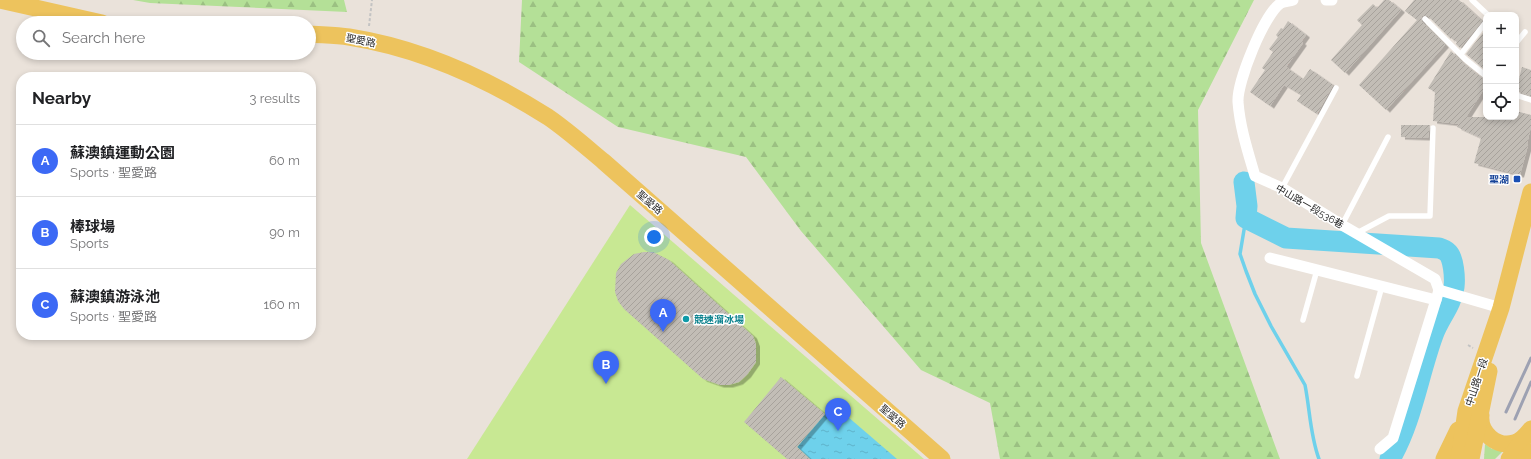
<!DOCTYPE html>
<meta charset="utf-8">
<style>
:root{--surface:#fff;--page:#f2f2f2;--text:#202124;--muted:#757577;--line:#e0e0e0;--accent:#3c69f5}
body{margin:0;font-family:Raleway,"Noto Sans TC",sans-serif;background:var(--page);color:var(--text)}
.controls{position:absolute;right:12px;top:12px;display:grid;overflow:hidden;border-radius:8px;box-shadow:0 2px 6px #0003}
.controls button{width:36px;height:36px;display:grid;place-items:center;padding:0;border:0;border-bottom:1px solid var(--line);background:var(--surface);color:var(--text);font:20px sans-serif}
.you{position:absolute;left:654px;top:237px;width:14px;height:14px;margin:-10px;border:3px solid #fff;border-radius:50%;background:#1a73e8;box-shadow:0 0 0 6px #1a73e833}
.badge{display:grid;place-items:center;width:26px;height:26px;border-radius:50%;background:var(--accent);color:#fff;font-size:13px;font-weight:700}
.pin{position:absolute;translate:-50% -33px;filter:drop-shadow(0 1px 2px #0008)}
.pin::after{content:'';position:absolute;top:21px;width:14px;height:12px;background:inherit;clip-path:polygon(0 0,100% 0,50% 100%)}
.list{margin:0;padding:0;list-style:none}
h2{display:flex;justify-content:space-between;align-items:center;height:52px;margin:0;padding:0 16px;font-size:17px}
h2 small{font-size:13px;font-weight:400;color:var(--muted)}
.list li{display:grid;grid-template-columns:26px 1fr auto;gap:12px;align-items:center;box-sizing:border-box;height:72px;padding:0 16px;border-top:1px solid var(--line)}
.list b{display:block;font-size:15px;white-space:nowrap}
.list p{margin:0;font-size:13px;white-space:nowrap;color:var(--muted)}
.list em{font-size:13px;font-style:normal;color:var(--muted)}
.icon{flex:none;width:22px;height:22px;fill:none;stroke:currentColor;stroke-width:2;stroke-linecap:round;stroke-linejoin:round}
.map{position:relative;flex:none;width:1531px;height:459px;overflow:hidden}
.search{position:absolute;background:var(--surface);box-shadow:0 2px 6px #0003;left:16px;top:16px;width:300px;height:44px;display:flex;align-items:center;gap:10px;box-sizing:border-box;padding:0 14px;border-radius:22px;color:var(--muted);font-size:15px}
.panel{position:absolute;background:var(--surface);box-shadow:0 2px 6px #0003;left:16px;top:72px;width:300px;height:268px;border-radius:16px}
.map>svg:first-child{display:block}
.grass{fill:url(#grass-tufts)}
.forest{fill:url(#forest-firs)}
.pitch{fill:#c8e893}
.water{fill:url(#water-ripples)}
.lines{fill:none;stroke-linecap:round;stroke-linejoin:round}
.stream{stroke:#6ed1eb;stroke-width:3.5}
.river{stroke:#6ed1eb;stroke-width:21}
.building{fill:url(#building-hatch);filter:url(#shadow)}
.path{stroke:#c3c3c3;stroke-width:2;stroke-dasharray:3 2;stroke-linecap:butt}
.service{stroke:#fff;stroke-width:5.5}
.minor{stroke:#fff;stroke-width:11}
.primary{stroke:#edc35d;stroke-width:17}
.rail{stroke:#9da1b2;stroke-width:3}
.transit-dot{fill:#1a4fb4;stroke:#fff;stroke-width:1.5}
.culture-dot{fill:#0f9aa8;stroke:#fff;stroke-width:1.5}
.labels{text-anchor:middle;stroke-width:3;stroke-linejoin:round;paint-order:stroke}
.street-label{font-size:10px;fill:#282828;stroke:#fff}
.transit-label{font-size:10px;font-weight:bold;fill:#164399;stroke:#fff;text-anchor:end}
.culture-label{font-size:10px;font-weight:bold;fill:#0d838f;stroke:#fff;text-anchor:start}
</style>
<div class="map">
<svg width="1531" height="459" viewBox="0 0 1531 459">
<defs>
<pattern id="grass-tufts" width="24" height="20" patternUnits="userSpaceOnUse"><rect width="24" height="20" fill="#b4e097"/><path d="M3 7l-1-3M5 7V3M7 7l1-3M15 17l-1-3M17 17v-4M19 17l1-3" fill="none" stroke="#9bc082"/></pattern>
<pattern id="forest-firs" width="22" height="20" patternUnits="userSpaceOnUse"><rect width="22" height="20" fill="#b4e097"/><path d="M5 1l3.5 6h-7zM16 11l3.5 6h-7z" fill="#9bc082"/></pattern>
<pattern id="water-ripples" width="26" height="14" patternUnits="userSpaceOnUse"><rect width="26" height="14" fill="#6ed1eb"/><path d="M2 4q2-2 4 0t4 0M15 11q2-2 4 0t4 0" fill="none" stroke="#5fb3ca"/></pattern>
<pattern id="building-hatch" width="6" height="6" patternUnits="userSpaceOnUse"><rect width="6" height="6" fill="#c2bdb6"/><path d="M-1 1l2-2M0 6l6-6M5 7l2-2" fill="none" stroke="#a7a29c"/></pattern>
<filter id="shadow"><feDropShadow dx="4" dy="2.5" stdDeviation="0" flood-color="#0004"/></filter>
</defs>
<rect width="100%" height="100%" fill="#eae2da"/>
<!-- grass -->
<polygon class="grass" points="1485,444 1492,449 1504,450 1495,459 1484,459"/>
<!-- forest -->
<g class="forest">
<polygon points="133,0 344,0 347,12 150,3"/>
<polygon points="522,0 1254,0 1198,110 1201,243 1280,459 1000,459 990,403 921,370 801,231 746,157 618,127 519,62"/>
</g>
<!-- pitch -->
<polygon class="pitch" points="630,205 924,459 467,459"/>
<!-- water -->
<polygon class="water" points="833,404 897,459 810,459 797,447"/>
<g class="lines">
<!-- stream -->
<path class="stream" d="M1246 218 1240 254 1246 271 1255 294 1271 326 1305 385C1310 410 1310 435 1319 459"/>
<!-- river -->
<path class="river" d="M1244 182 1247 206 1246 218 1286 238 1439 248C1442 249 1445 250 1447 252 1454 257 1455 279 1454 287 1452 305 1439 318 1433 335 1418 376 1412 421 1390 459"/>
</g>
<!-- building -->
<g class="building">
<polygon points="1384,0 1389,0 1401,10 1345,73 1331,60 1362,25 1357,20 1373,4 1377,8"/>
<polygon points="1414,0 1459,0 1482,21 1460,48 1456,44 1457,42 1451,38 1451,39 1428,16 1422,16 1421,18 1422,22 1445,45 1386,110 1359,85 1417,20 1405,11"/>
<polygon points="1288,21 1306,35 1301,42 1303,43 1286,67 1303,79 1310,69 1333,85 1317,114 1297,101 1301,95 1284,85 1270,106 1250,92 1265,70 1262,68 1273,52 1269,49 1278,37 1276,35 1281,28 1283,29"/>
<polygon points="1486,29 1486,71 1466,54"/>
<polygon points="1451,51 1462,62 1486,81 1486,86 1466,117 1516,117 1516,111 1531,115 1531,126 1527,144 1528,145 1520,175 1474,163 1481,138 1457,127 1459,124 1433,121 1435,92 1428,88"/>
<polygon points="1522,67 1531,70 1531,96 1516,91"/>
<polygon points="1401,125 1430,125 1428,138 1401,137"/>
<polygon points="644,252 653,252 669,260 753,336 756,344 756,362 747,375 739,382 729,385 720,385 703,379 624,309 618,301 615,292 616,273 621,264 634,254"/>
<polygon points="781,377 825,414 797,447 810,459 787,459 744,422"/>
</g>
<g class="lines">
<!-- path -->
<g class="path">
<polyline points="369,26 372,0"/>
<polyline points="1468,345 1473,348"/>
</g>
<!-- service -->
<g class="service">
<polyline points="1472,0 1488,15"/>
<polyline points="1425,19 1465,59 1486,76"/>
<polyline points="1516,43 1525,32"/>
<polyline points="1461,54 1486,22"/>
<polyline points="1516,95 1531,100"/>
<polyline points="1282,188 1336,88"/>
<polyline points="1342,225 1388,137"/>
<polyline points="1357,233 1389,216 1430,216 1433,128"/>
<polyline points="1303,320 1317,270"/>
<polyline points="1357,376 1382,286"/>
</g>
<!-- minor -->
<g class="minor">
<path d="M1293 0C1290 1 1284 2 1281 3 1264 14 1237 82 1238 102 1240 128 1248 152 1255 176L1282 188 1342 225 1435 279 1439 290"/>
<polyline points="1326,0 1332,0"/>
<polyline points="1270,258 1436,300 1439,290"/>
<polyline points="1439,290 1501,308"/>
<polyline points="1380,449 1393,438 1436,300"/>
</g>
<!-- primary -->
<g class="primary">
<polyline points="0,0 102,23"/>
<path d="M309 34C322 35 336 35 349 37 419 48 488 79 548 117 567 130 585 146 603 161L942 459"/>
<path d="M1481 415C1479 433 1497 448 1514 443 1522 441 1526 435 1531 429"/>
<polyline points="1444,459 1458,430"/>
<polyline points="1459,459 1466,411 1501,308 1531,192"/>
<polyline points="1471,459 1489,371"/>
<polyline points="1509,459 1525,437"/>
<polyline points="1525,459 1531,452"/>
</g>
<!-- rail -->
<g class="rail">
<polyline points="1506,412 1531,358"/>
<polyline points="1515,419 1531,382"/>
</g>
</g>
<!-- markers -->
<rect class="transit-dot" x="1513" y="175" width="8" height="8" rx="2"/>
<circle class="culture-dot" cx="686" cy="319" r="4"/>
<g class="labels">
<!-- street labels -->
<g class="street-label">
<text transform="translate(361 40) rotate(11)" y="4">聖愛路</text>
<text transform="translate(650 202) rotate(41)" y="4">聖愛路</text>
<text transform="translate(1310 206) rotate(30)" y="4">中山路一段536巷</text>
<text transform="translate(1476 382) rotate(-72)" y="4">中山路一段</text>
<text transform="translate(893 416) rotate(41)" y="4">聖愛路</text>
</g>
<!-- transit labels -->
<g class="transit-label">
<text x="1509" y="183">聖湖</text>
</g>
<!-- culture labels -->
<g class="culture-label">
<text x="694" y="323">競速溜冰場</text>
</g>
</g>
</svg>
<div class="controls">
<button>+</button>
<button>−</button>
<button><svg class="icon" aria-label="locate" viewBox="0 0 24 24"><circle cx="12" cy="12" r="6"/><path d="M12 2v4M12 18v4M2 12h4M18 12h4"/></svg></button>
</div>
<div class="you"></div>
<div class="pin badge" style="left:663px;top:332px">A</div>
<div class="pin badge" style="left:606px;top:384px">B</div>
<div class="pin badge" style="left:838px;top:431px">C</div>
<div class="search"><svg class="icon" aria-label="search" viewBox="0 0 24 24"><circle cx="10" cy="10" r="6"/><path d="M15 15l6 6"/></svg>Search here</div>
<section class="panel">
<h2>Nearby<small>3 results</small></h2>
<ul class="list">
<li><span class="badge">A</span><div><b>蘇澳鎮運動公園</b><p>Sports · 聖愛路</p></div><em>60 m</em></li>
<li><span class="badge">B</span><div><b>棒球場</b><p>Sports</p></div><em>90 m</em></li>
<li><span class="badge">C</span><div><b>蘇澳鎮游泳池</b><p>Sports · 聖愛路</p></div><em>160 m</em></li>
</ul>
</section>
</div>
